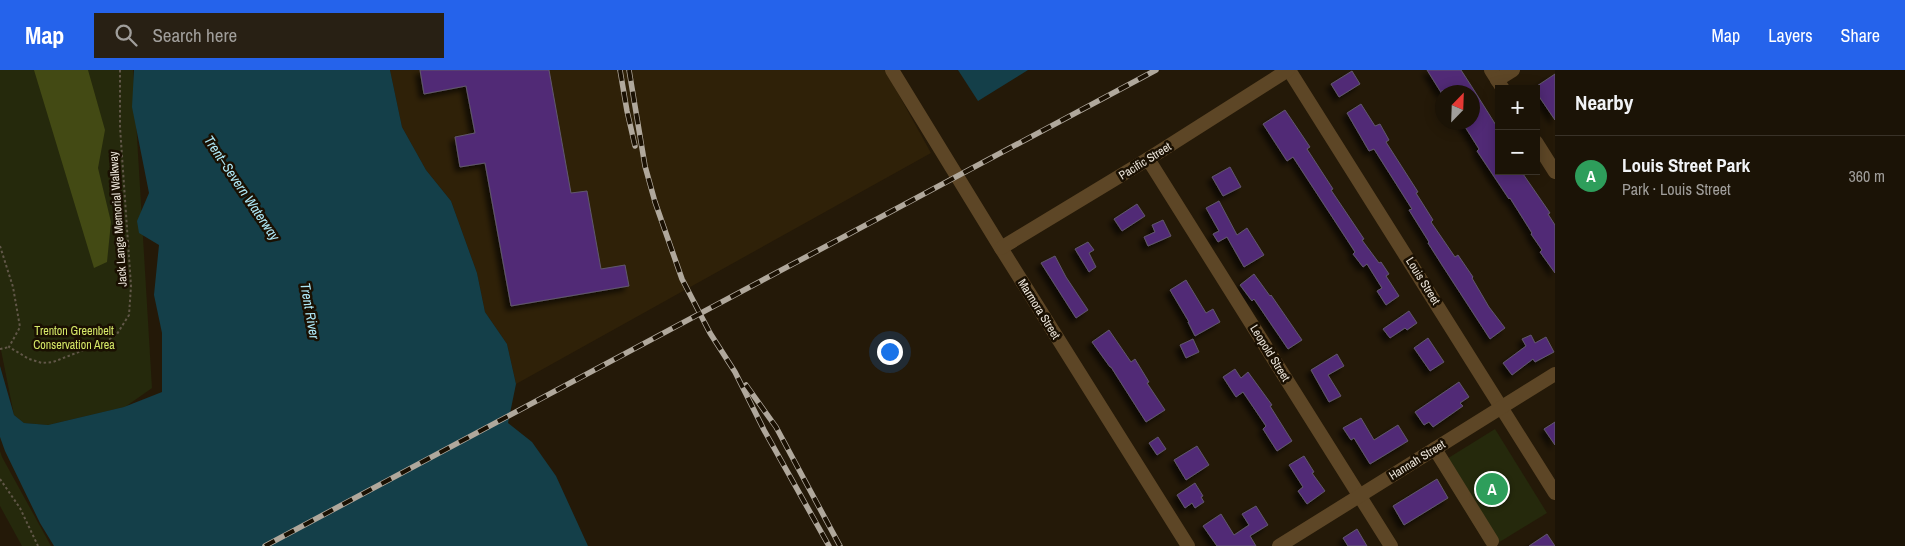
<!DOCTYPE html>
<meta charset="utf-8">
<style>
:root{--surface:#1b1306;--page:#282014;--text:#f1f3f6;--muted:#a09e9b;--line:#393228;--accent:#2563eb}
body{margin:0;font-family:"Archivo Narrow",sans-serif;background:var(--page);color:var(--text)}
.controls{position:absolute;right:15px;top:15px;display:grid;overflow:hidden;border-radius:0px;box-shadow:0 2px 12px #0003}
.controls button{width:45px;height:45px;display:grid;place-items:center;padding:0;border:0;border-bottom:1px solid var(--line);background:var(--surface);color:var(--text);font:25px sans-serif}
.compass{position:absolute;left:1435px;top:15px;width:45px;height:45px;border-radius:50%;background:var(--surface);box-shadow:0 2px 12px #0003;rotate:23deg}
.you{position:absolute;left:889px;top:281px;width:18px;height:18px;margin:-12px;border:4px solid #fff;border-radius:50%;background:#1a73e8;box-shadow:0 0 0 8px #1a73e833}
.badge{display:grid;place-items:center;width:32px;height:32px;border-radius:50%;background:var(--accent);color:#fff;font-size:16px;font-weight:700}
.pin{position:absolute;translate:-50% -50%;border:2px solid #fff;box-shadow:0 1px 5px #0006}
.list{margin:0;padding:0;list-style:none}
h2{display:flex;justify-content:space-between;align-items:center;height:65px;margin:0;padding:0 20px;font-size:21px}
h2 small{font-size:16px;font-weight:400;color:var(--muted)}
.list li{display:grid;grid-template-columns:32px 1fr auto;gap:15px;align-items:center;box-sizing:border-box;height:80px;padding:0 20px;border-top:1px solid var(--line)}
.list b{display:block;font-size:19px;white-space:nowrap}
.list p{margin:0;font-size:16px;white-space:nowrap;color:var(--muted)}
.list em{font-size:16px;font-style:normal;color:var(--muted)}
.icon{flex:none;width:28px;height:28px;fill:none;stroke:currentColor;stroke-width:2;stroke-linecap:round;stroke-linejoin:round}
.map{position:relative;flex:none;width:1555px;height:476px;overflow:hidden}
header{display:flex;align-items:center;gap:30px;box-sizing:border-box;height:70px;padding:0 25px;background:var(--accent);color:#fff}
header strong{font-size:24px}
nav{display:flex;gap:28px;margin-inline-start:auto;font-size:18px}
.search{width:350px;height:45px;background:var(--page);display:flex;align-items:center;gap:12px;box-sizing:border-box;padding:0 18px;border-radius:0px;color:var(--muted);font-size:19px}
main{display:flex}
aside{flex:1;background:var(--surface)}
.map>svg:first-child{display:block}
.built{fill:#2f2108}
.green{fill:#25290c}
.forest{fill:#434a14}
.water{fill:#143f49}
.building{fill:#512b76;stroke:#61586d;filter:url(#shadow)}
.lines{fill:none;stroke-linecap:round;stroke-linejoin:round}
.path{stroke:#615748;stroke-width:2;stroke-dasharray:2.5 2.5;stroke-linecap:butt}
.minor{stroke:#5d4626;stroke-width:14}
.rail-casing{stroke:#b0a89c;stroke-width:5.5}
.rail{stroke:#1a1002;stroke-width:4;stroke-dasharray:11;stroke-linecap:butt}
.labels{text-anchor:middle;stroke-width:5;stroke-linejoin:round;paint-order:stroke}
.street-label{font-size:12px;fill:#ebe4d9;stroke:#1a1002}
.park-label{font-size:12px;fill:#d6e867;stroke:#1a1002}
.water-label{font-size:14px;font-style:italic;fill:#aee8f7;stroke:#1a1002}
</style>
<header>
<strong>Map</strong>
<div class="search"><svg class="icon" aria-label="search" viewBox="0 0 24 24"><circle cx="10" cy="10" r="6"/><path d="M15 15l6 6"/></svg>Search here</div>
<nav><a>Map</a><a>Layers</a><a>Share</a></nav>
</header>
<main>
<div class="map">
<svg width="1555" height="476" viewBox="0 0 1555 476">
<defs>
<filter id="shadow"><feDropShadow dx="-4.5" dy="4.5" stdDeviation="2.5" flood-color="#0009"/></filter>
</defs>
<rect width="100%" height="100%" fill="#241908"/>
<!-- built -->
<polygon class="built" points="390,0 885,0 931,83 516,314 507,274 485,242 477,203 451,131 426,100 402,57"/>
<!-- green -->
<g class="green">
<polygon points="0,0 133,0 152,318 125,337 48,355 24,353 14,345 0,275"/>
<polygon points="1495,359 1547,443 1493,476 1487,476 1437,395"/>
<polygon points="0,381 2,387 51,476 22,476 0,436"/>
</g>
<!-- forest -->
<polygon class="forest" points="34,0 88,0 105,60 98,98 111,152 107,192 94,198"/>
<!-- water -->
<g class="water">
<polygon points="134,0 390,0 402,57 426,100 451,131 477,203 485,242 507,274 516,314 508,353 532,372 556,406 588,476 54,476 40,453 5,381 0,367 0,296 14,345 24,353 48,355 124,337 162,322 162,263 154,225 159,175 139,163 137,151 149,123 132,37"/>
<polygon points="958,0 1028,0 978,31"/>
</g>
<!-- building -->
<g class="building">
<polygon points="420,0 549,0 571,123 587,121 601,199 625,195 629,216 511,236 485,93 460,97 455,67 475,63 466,16 424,24"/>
<polygon points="1427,0 1461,0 1472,17 1499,60 1499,101 1521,101 1550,143 1548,144 1555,155 1555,203 1540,182 1542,180 1531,164 1532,163 1510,128 1509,129 1477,81 1479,79 1462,52 1472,52 1472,22 1444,22 1442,20 1442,24"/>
<polygon points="1352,1 1360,14 1339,27 1331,14"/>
<polygon points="1555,4 1555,50 1536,22 1536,19 1534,18"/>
<polygon points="1361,34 1375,56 1380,54 1389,70 1386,72 1418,122 1416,123 1433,150 1431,152 1455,187 1458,185 1473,207 1472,208 1489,237 1505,258 1490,269 1442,195 1428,173 1429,172 1409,140 1412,139 1374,79 1369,81 1347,43"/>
<polygon points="1285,40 1310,77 1307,79 1333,119 1331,120 1364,169 1362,170 1379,193 1381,192 1389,204 1386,206 1399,226 1386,235 1377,221 1382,218 1367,194 1363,197 1353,184 1355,182 1342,162 1293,87 1287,91 1263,54"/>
<polygon points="1230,97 1241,117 1223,126 1212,107"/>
<polygon points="1219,131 1237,165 1247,158 1264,185 1244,197 1227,167 1218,172 1213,164 1219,161 1206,138"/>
<polygon points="1137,134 1145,146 1122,161 1114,149"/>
<polygon points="1163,150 1171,166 1148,176 1144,167 1155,162 1152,155"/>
<polygon points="1088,172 1094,180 1089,183 1096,197 1089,202 1075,179"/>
<polygon points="1055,186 1066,207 1088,240 1076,248 1041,193"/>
<polygon points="1254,204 1270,226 1271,225 1302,270 1288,279 1254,229 1252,231 1240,215"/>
<polygon points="1186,210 1206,243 1213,239 1220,252 1195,266 1188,252 1189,252 1170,220"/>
<polygon points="1409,241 1417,253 1407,260 1405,258 1390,268 1383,259"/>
<polygon points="1109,260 1131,292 1135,289 1149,312 1147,313 1165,340 1146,352 1111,297 1110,297 1092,272"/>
<polygon points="1531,265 1535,273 1546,267 1554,282 1535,292 1533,289 1512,305 1503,293 1526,276 1522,269"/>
<polygon points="1428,268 1444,292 1430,301 1414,278"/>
<polygon points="1193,269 1199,282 1186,288 1180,275"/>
<polygon points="1337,284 1344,296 1328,305 1341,326 1329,332 1311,300"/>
<polygon points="1235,299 1241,308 1248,302 1272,335 1270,336 1292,371 1277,381 1263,359 1266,356 1243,322 1236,327 1223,307"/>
<polygon points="1459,312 1469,327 1460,333 1463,336 1433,357 1429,352 1424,355 1415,342"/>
<polygon points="1361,348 1374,370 1398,355 1408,371 1370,394 1354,368 1351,370 1343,358"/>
<polygon points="1555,352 1555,375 1544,359"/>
<polygon points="1158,367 1166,379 1157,385 1149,373"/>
<polygon points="1197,376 1209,395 1186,410 1174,390"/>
<polygon points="1304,386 1314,402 1312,403 1325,421 1307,434 1298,421 1303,417 1289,395"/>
<polygon points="1437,409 1448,428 1404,455 1393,436"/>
<polygon points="1195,413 1203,426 1201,427 1204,432 1195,438 1192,433 1185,438 1177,425"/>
<polygon points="1256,436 1268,455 1250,466 1256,476 1217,476 1203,456 1221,444 1234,465 1249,455 1242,444"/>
<polygon points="1357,459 1367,476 1348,476 1343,468"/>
<polygon points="1547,464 1555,476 1529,476"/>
</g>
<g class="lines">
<!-- path -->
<g class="path">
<polyline points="0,176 13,217 20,257 9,277 29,289 42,293 53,292 107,271 117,264 129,245 131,216 120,57 120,0"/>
<polyline points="0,279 9,277"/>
<polyline points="0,409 20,438 38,476"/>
</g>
<!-- minor -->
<g class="minor">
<polyline points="892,0 1001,178 1188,476"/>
<polyline points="1289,0 1555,423"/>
<polyline points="1491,0 1503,19"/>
<polyline points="1497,10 1513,0"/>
<polyline points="1536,72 1555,102"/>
<polyline points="1148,89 1391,476"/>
<polyline points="1001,178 1148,89 1288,0"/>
<polyline points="1435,379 1492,471"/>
<polyline points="1279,476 1555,304"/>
</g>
<!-- rail casing -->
<g class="rail-casing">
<g id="rail">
<polyline points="620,0 627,41 635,76"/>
<polyline points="629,0 645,96 655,132 682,209 710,263 735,302 764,360 829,476"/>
<polyline points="746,315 776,357 840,476"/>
<polyline points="265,476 1156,0"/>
</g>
</g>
<!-- rail -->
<use href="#rail" class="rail"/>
</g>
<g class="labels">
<!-- street labels -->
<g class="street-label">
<text transform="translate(1145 91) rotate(-32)" y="4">Pacific Street</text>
<text transform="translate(118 149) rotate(-94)" y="4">Jack Lange Memorial Walkway</text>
<text transform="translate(1423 211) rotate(58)" y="4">Louis Street</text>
<text transform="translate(1039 239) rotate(58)" y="4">Marmora Street</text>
<text transform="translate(1270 283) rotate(58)" y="4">Leopold Street</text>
<text transform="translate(1417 390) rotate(-32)" y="4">Hannah Street</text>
</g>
<!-- park labels -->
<g class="park-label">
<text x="74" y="265">Trenton Greenbelt<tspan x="74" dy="14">Conservation Area</tspan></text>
</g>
<!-- water labels -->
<g class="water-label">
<text transform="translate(242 118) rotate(56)" y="5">Trent–Severn Waterway</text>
<text transform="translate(310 241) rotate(80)" y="5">Trent River</text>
</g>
</g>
</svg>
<div class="controls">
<button>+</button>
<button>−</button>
</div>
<svg class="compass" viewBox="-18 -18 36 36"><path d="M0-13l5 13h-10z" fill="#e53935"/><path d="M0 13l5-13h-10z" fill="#a09e9b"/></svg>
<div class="you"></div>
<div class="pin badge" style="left:1492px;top:419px;background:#2e9e5b">A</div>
</div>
<aside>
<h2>Nearby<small></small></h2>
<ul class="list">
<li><span class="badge" style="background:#2e9e5b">A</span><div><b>Louis Street Park</b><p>Park · Louis Street</p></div><em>360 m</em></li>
</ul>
</aside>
</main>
